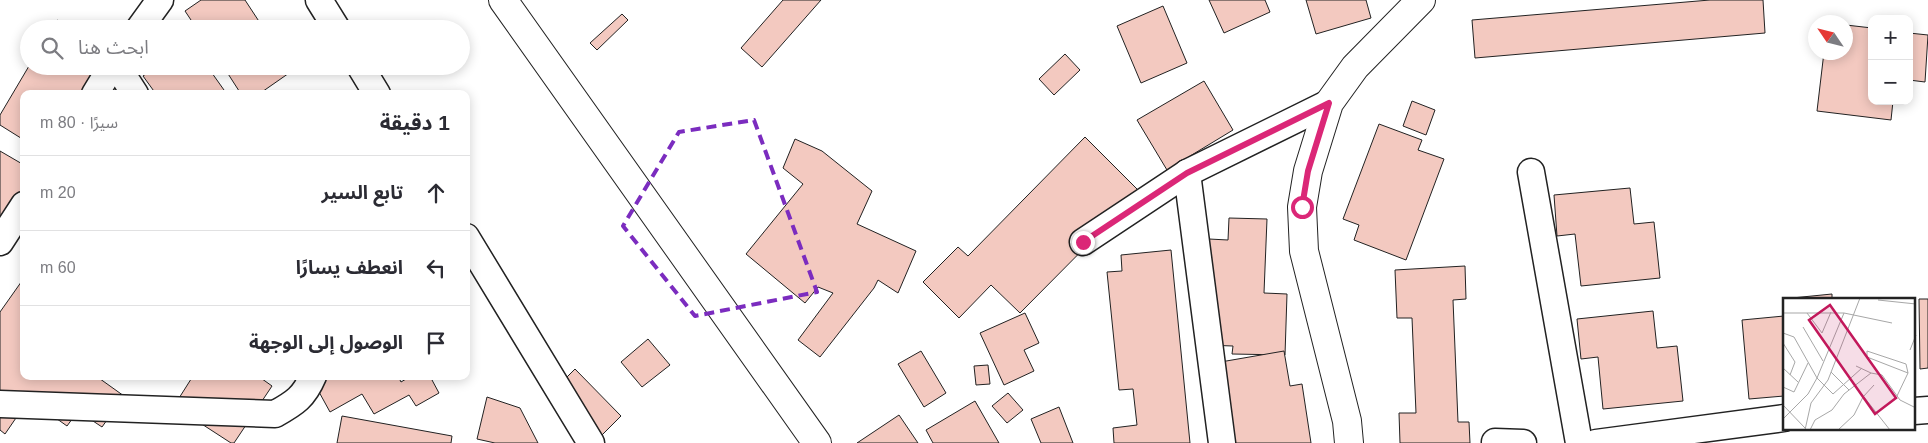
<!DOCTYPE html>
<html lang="ar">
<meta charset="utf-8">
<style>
:root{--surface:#fff;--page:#f7f7f7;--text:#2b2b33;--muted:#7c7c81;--line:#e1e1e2}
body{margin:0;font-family:Arial,"Noto Sans Arabic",sans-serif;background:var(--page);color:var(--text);direction:rtl}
.controls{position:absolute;right:15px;top:15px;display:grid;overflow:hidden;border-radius:10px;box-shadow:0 2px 12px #0003}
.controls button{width:45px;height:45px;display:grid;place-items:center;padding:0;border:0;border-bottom:1px solid var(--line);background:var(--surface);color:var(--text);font:25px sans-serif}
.compass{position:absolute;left:1808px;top:15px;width:45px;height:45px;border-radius:50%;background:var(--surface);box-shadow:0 2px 12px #0003;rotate:305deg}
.stop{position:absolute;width:15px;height:15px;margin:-11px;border:4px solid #db2777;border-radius:50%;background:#fff}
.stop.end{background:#db2777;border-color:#fff;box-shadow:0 1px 5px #0008}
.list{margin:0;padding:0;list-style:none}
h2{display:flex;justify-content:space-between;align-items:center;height:65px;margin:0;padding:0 20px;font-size:21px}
h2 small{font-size:16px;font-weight:400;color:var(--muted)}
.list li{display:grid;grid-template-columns:32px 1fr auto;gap:15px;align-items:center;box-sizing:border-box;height:75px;padding:0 20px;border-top:1px solid var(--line)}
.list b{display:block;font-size:19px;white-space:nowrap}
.list em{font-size:16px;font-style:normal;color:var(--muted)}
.icon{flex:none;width:28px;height:28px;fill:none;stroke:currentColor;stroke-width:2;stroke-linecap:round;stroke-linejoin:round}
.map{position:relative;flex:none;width:1928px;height:443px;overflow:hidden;direction:ltr}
.search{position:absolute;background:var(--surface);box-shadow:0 2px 12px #0003;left:20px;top:20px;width:450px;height:55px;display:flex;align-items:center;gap:12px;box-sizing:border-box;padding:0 18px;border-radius:28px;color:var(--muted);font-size:19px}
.panel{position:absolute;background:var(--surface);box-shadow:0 2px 12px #0003;left:20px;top:90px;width:450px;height:290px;border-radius:10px;direction:rtl}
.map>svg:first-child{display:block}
.building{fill:#f3c9c0;stroke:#222}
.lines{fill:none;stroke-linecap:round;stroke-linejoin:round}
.minor-casing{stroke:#222;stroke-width:29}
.tertiary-casing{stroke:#222;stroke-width:30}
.secondary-casing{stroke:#222;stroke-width:30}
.minor{stroke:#fff;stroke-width:26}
.tertiary{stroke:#fff;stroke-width:28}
.secondary{stroke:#fff;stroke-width:28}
.route{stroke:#db2777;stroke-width:6}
.marked{fill:none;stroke:#7b2cbf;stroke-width:4;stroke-dasharray:10 6;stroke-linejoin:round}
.inset-road{fill:none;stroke:#a7a7a7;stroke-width:1}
.view{fill:#c2185b;fill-opacity:0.15;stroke:#c2185b;stroke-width:2.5}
.inset-edge{fill:none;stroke:#222;stroke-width:2.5}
</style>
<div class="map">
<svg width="1928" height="443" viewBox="0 0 1928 443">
<rect width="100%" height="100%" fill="#fff"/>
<!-- building -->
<g class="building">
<polygon points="201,0 245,0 264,29 197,29 185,11"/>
<polygon points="783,0 821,0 762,67 741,48"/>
<polygon points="1209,0 1265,0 1270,12 1224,33"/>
<polygon points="1306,0 1366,0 1371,18 1316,34"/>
<polygon points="1710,0 1763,0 1765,33 1475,58 1472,20"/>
<polygon points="1163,6 1187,63 1141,83 1117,26"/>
<polygon points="622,14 628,20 597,50 590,43"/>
<polygon points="57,20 72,29 52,29"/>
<polygon points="1846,25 1872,28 1872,101 1893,101 1891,120 1817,111 1824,52 1846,52"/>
<polygon points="1909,33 1928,35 1925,82 1909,80"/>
<polygon points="1065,54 1080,70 1054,95 1039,79"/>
<polygon points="29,66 120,66 104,94 24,94 24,140 0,125 0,115"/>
<polygon points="157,66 207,66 224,90 220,94 156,94 143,76"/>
<polygon points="223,66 289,66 292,71 259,94 241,94"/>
<polygon points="1204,81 1233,130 1167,170 1137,120"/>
<polygon points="1412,101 1435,110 1426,135 1403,126"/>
<polygon points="1379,124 1422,140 1418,150 1444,159 1406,260 1354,240 1359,225 1343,219"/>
<polygon points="1085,137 1140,192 1020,313 991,285 959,318 923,282 958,247 968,256"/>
<polygon points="795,139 822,151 872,191 857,224 916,251 898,293 878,280 874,288 820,357 798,340 833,293 818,287 805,303 746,254 803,184 783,168"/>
<polygon points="0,151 24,165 24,214 0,219"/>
<polygon points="1630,188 1634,224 1654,222 1660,278 1581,286 1575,234 1557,236 1554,195"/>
<polygon points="1229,218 1267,219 1264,293 1287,294 1285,355 1232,354 1233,346 1205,345 1209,239 1228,240"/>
<polygon points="1171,250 1190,443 1114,443 1113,428 1137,425 1133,389 1119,390 1107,272 1122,271 1121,255"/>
<polygon points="1465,266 1466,299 1453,300 1458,422 1469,422 1470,443 1400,443 1399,413 1416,413 1412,318 1397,318 1395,270"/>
<polygon points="24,278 24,376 96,376 124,396 102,427 78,411 67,426 29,399 5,434 0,430 0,312"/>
<polygon points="1832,294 1832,299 1792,299 1792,298"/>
<polygon points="1919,299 1928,299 1928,368 1920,369"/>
<polygon points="1653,311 1657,348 1677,346 1683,401 1603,409 1598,357 1581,359 1577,319"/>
<polygon points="1025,313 1039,343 1024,350 1034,371 1004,385 980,333"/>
<polygon points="1784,316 1784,396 1749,399 1742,320"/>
<polygon points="648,339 670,365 642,387 621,362"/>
<polygon points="921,351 946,393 924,407 898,364"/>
<polygon points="1284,351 1290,386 1302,384 1311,443 1221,443 1209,364"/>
<polygon points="988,365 990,384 976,385 974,366"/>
<polygon points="575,369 621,416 601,436 555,389"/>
<polygon points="193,376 258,376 272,386 234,443 231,443 174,406"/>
<polygon points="322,376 398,376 401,382 411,376 438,376 432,380 439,393 416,406 409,395 374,414 362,394 330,412 313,381"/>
<polygon points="1008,393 1023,410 1007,423 992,406"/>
<polygon points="487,397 520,408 538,443 495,443 477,439"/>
<polygon points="975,401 999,443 933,443 926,430"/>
<polygon points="1059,407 1073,443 1041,443 1031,419"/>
<polygon points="899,415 918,443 857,443"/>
<polygon points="342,416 452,436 451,443 337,443"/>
</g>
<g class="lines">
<!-- minor casing -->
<g class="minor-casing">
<g id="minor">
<polyline points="319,0 337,29"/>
<polyline points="139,29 160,0"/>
<polyline points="117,66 135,94"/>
<polyline points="360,66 377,94"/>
<polyline points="95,94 112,66"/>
<polyline points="1531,172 1579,443"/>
<polyline points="1187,173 1222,443"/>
<polyline points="466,237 591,443"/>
<polyline points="0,242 24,205"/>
<polyline points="1083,242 1187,173 1329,103"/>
<path d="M0 404 275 414C295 403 304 397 313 376"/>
<polyline points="1914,411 1928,410"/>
<polyline points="1495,442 1523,443"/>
<polyline points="1596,443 1784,418"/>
</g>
</g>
<!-- tertiary casing -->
<g class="tertiary-casing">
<polyline id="tertiary" points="1349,443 1347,421 1304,251 1302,207 1308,171 1329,103 1355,67 1421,0"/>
</g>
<!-- secondary casing -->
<g class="secondary-casing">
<polyline id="secondary" points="503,0 817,443"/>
</g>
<!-- minor -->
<use href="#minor" class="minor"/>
<!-- tertiary -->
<use href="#tertiary" class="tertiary"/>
<!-- secondary -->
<use href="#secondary" class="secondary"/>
</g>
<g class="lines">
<!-- route -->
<polyline class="route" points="1083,242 1187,173 1329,103 1308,171 1302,207"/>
</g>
<!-- marked area -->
<path class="marked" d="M754 120 817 292 695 316 623 226 679 132Z"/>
<!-- overview -->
<g transform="translate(1783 298)">
<rect width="132" height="132" fill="#fff"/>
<path class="inset-road" d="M95 2 133 6M0 15H61L109 25M24 15 39 35 48 14M20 29 40 63M0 35 11 39 34 80 50 96 79 70M0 45 12 64 7 77M127 52 133 37M73 68 88 75M0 70 15 84M48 74 66 92M0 89 11 94 25 65M77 94 107 132M114 98 125 75 123 66 84 53V59L125 75M0 107 22 130M0 121 25 96 34 80 61 15M22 132 28 105 45 82 77 0M27 132 32 122 49 112 61 96 88 75 99 77 117 102 133 110M55 132 71 117 80 99 91 87"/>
<path class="view" d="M47 7 113 100 92 116 26 22Z"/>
<rect width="132" height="132" class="inset-edge"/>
</g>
</svg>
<div class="controls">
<button>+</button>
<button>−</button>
</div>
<svg class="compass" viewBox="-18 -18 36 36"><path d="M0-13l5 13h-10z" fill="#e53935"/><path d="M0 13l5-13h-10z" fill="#7c7c81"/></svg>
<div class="stop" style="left:1302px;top:207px"></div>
<div class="stop end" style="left:1083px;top:242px"></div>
<div class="search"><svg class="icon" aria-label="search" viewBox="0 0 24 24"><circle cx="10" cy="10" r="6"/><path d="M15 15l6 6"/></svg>ابحث هنا</div>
<section class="panel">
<h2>1 دقيقة<small>سيرًا · 80 m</small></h2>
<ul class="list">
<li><svg class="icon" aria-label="ahead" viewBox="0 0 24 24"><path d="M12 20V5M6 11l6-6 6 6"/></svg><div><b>تابع السير</b></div><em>20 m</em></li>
<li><svg class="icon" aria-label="left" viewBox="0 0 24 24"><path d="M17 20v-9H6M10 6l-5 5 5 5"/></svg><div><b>انعطف يسارًا</b></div><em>60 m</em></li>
<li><svg class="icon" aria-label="arrive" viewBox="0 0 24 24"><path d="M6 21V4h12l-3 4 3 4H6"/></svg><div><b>الوصول إلى الوجهة</b></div></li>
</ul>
</section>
</div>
